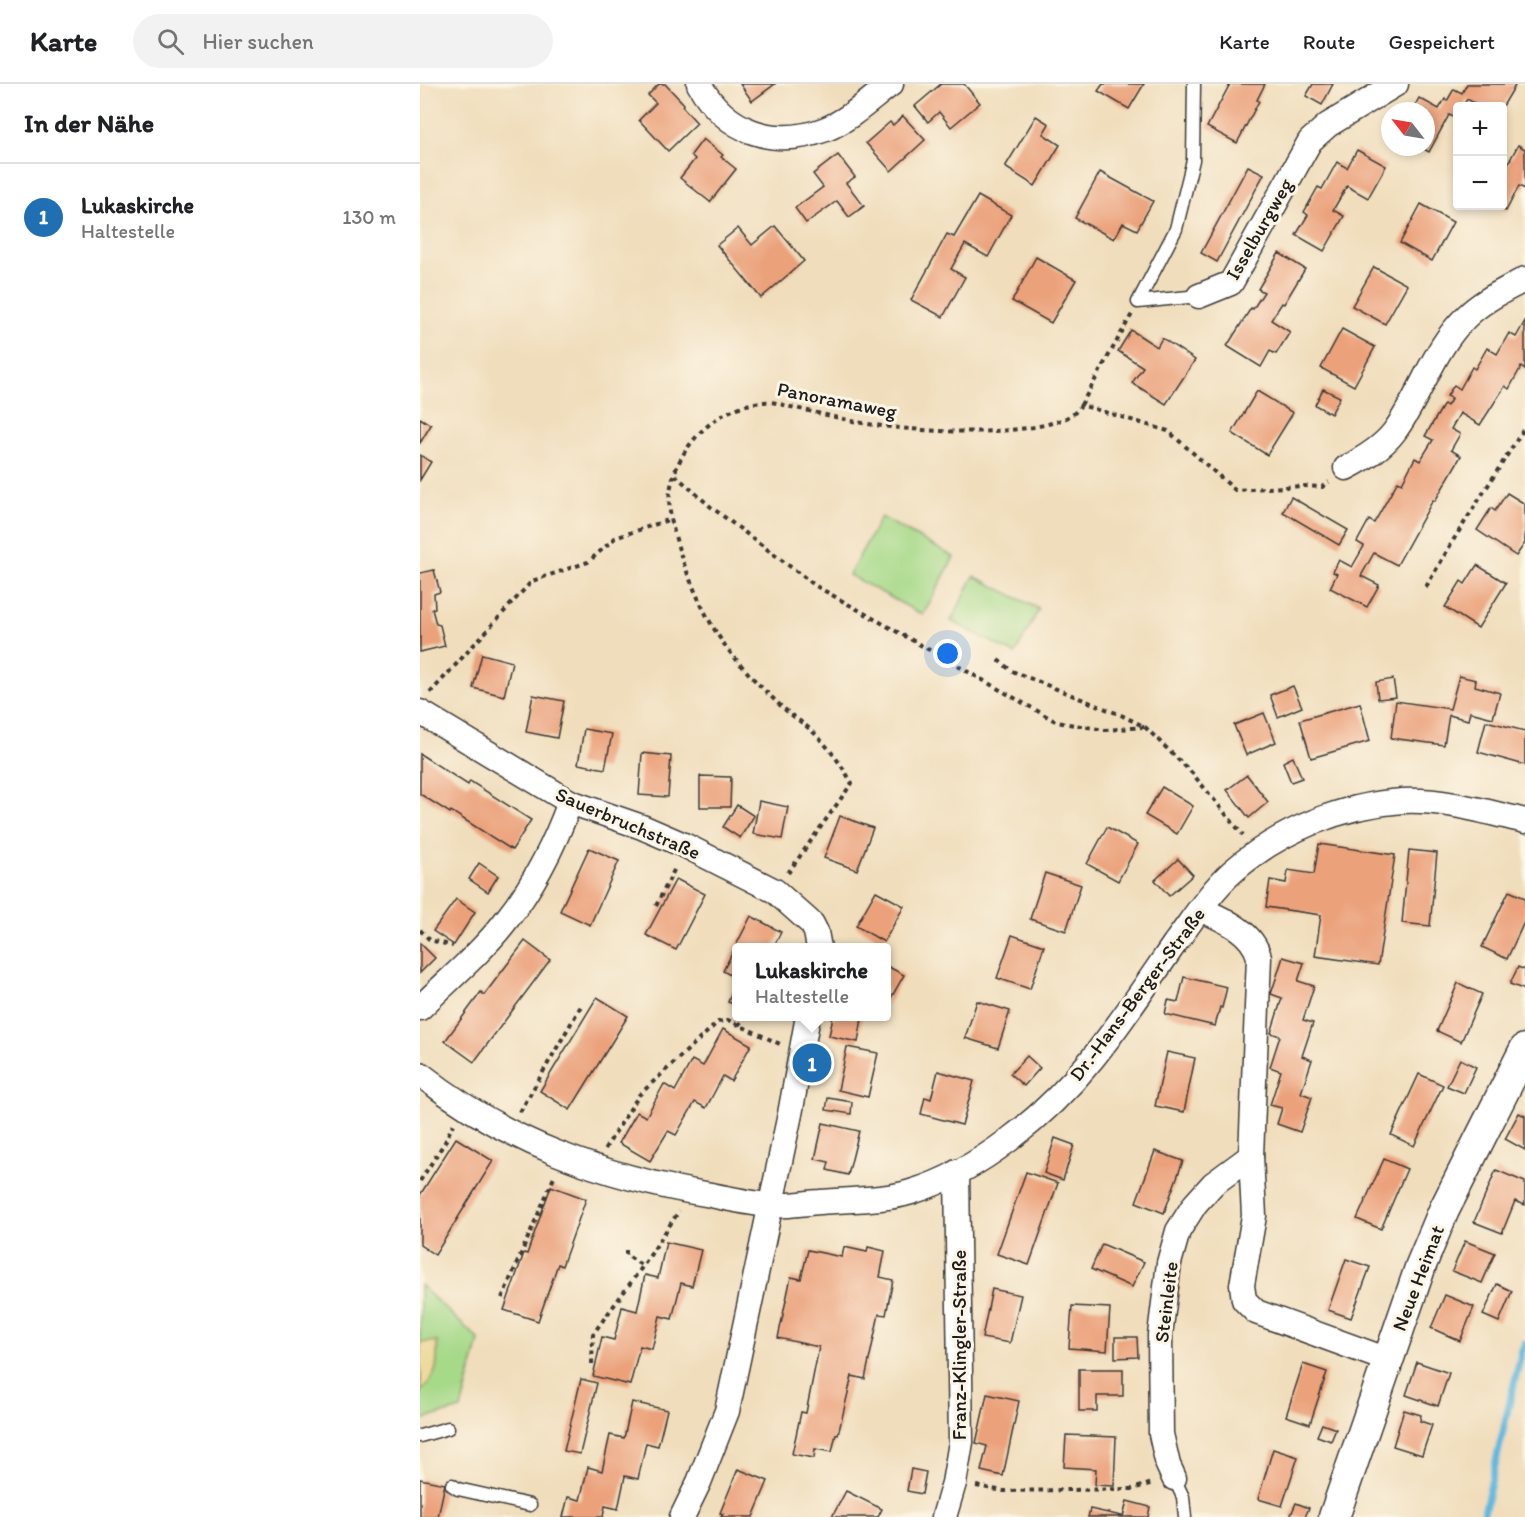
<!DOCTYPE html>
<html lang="de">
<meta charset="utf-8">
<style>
:root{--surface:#fff;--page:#f2f2f2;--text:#202124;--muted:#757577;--line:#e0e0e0;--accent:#1f6fb2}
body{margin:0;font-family:Itim,sans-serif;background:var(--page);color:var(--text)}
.controls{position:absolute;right:18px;top:18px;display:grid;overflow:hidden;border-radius:6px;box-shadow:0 3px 9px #0003}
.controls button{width:54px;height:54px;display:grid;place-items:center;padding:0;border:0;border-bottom:2px solid var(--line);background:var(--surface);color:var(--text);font:30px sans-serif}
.compass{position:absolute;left:961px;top:18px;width:54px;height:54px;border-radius:50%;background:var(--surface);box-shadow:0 3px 9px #0003;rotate:301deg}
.you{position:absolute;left:528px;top:570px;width:21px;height:21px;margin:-15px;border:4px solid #fff;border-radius:50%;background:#1a73e8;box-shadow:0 0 0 9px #1a73e833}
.badge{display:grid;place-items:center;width:39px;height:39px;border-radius:50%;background:var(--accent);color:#fff;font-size:20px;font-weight:700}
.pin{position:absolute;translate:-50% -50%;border:3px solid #fff;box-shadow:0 2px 6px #0006}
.popup{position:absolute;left:312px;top:859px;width:159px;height:78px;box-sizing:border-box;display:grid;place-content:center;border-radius:6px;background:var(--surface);filter:drop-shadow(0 2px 4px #0005);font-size:20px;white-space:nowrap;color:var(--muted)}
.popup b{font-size:22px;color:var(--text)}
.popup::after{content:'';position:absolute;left:50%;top:100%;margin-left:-12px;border:12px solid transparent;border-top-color:var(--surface)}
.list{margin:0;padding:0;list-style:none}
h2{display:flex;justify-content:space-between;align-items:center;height:78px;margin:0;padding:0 24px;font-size:26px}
h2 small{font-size:20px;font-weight:400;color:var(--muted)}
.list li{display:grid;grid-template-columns:39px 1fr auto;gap:18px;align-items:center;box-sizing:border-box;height:108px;padding:0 24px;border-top:2px solid var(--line)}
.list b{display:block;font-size:22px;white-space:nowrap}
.list p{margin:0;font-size:20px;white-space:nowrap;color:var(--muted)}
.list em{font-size:20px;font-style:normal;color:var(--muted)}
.icon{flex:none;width:33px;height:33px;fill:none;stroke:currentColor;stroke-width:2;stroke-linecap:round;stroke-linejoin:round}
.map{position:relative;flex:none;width:1105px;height:1433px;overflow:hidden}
header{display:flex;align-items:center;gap:36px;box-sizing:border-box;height:84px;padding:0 30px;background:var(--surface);border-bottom:2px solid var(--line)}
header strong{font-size:28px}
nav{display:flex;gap:33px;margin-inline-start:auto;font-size:21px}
.search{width:420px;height:54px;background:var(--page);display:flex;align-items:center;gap:15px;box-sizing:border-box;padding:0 21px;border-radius:33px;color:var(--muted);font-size:22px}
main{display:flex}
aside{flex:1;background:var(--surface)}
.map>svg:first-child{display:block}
.green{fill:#a6d988;stroke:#617a52;stroke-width:1.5}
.sand{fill:#eeda9e;stroke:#857b5d;stroke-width:1.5}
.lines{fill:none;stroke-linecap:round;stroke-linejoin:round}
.stream{stroke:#61b8de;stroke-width:7}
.building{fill:#eba17a}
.service-casing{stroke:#3c3934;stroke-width:15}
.minor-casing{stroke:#3c3934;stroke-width:27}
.tertiary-casing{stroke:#3c3934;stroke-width:33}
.path{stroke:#3c3934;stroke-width:4;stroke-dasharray:4.5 4.5;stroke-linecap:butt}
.service{stroke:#fff;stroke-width:12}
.minor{stroke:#fff;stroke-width:24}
.tertiary{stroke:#fff;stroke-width:30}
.labels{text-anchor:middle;stroke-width:6;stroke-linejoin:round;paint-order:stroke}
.street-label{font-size:20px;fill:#1c1c1c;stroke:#fcf5e5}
</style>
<header>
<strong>Karte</strong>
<div class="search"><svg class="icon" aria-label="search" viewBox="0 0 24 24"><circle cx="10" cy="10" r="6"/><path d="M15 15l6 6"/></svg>Hier suchen</div>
<nav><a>Karte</a><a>Route</a><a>Gespeichert</a></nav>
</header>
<main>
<aside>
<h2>In der Nähe<small></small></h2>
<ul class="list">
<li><span class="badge">1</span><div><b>Lukaskirche</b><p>Haltestelle</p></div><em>130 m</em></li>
</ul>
</aside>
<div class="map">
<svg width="1105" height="1433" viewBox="0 0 1105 1433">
<rect width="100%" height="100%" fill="#fcf5e5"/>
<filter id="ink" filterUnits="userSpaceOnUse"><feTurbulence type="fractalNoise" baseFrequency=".0167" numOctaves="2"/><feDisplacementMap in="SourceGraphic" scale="12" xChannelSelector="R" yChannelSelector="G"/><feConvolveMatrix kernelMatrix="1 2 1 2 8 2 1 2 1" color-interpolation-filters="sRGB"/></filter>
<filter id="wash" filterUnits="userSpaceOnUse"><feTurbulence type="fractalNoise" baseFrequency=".008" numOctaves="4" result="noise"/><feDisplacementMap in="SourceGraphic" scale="24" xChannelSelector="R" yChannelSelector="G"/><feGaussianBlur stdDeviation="1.35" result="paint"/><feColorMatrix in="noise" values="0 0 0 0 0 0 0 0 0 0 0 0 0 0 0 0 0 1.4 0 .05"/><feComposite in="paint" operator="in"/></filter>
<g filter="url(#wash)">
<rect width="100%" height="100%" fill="#f0ddbb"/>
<!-- green -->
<g class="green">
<polygon points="461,433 534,473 503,531 429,491"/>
<polygon points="554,492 619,525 595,570 531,537"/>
<polygon points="0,1201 59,1256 41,1325 0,1336"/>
</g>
<!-- sand -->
<path class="sand" d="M17 1257C18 1278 18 1293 1 1307L0 1259Z"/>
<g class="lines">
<!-- stream -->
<polyline class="stream" points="1063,1433 1101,1270 1105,1259"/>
</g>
<g id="blocks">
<!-- building -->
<g class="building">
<polygon points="239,0 245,0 264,20 262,22 277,39 248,67 219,36 236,19 228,11"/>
<polygon points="320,0 355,0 332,17"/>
<polygon points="521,0 544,0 560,19 531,43 519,28 508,38 495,22"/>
<polygon points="683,0 724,0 709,25 678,7"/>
<polygon points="810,0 845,0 837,16 839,17 817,59 787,43"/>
<polygon points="893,0 913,0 902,21 886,12"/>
<polygon points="1047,0 1096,0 1083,22 1060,22 1047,15 1043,22 1038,22 1036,34 1029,31 1009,68 1000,63 1006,63 1006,27 992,27 999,14 1019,25 1025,15 1027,17 1034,5 1042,9"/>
<polygon points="483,32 505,56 471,87 446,59 470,38 473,41"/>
<polygon points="616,32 629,40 623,50 640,61 615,102 585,83"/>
<polygon points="283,55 303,71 301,73 316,85 290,118 260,94 275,75 271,71"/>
<polygon points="1098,61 1105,65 1105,105 1099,102 1086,127 1076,122 1083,122 1083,89"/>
<polygon points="937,66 966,82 948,114 927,102 913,126 924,132 904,167 876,151 888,131 884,128 898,103 902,105 917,78 927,84"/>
<polygon points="418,71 435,93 426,99 444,122 429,133 417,117 386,139 375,124 403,103 393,90"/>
<polygon points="828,82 844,90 797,178 781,169"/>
<polygon points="680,88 733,117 717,146 703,139 694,155 655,134"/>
<polygon points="558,112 591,131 568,173 545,160 531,185 545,193 523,233 491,216 527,150 534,153"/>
<polygon points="1001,120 1033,138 1012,177 980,159"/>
<polygon points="355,142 384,177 341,214 297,161 318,144 332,161"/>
<polygon points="859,169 885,185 864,220 862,219 851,236 870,248 856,270 850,267 841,283 807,262 831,224 833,225 844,208 838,205"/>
<polygon points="616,173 656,196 631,239 592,217"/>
<polygon points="954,183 987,201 965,240 932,222"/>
<polygon points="1105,237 1105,286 1101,283 1089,305 1085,302 1060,341 1040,329 1031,345 1040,350 1031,366 1041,372 1015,417 1013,416 977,481 954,469 941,492 959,501 947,523 910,504 917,490 913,488 919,476 932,483 944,462 937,458 949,436 954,439 978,397 982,399 995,374 1000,377 1013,356 1005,352 1024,320 1027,322 1032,314 1027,312 1034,301 1040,305 1052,283 1055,285 1067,264 1077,270 1089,249 1096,253"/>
<polygon points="922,245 955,263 934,302 901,284"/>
<polygon points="711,246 737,263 742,254 775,276 746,320 712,299 723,283 698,267"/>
<polygon points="903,305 920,313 911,330 895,321"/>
<polygon points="837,307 873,329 847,371 812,349"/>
<polygon points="0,334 11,341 0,359"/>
<polygon points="0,371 11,378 0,396"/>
<polygon points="1087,409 1105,420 1105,459 1096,472 1057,446 1071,424 1075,427"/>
<polygon points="871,413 928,446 919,461 863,428"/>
<polygon points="1057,481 1086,499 1058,544 1025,523 1041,497 1045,500"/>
<polygon points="14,486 20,508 14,510 15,524 12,525 16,540 20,541 25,562 0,568 0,489"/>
<polygon points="62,570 92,578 84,612 53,604"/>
<polygon points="1039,592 1056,596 1055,602 1080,609 1073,634 1050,628 1048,636 1029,631 1024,661 971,654 976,617 1030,625"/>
<polygon points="973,595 976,613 958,615 956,598"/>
<polygon points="873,602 882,623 858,633 850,611"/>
<polygon points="113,611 144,617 137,654 106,648"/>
<polygon points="940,619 950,657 891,674 880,636"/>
<polygon points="844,629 856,658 826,671 814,641"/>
<polygon points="1066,637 1105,647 1105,681 1058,668"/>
<polygon points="164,645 192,650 185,685 158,680"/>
<polygon points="222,669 251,672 248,713 219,711"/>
<polygon points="0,670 48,701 50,697 111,736 92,766 31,727 30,729 0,710"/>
<polygon points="873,673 882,694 871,698 863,678"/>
<polygon points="827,691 848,718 829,734 807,706"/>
<polygon points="280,692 311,693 310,723 280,723"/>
<polygon points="742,703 773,722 757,750 725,731"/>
<polygon points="339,717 368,723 362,755 333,750"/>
<polygon points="317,721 334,732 320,754 303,743"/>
<polygon points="420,732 453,744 437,786 404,774"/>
<polygon points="687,743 718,760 698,797 667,780"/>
<polygon points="899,760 975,771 958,881 895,872 901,831 846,823 850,796 866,799 868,786 894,790"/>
<polygon points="169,764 199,777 170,841 140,827"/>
<polygon points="989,766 1017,769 1010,842 982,839"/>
<polygon points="758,775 773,791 749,812 735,796"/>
<polygon points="59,779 78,792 68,808 49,795"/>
<polygon points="625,789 661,801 646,847 610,835"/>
<polygon points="256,795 285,810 256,866 226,851"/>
<polygon points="456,807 484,822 464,858 436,842"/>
<polygon points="1089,807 1105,814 1105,836 1087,875 1062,863"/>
<polygon points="36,815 55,828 34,861 13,847"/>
<polygon points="331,832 361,848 353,864 317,864 317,895 303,887"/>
<polygon points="592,851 624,862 610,905 577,894"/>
<polygon points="105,857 130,876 54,978 25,957 61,908 64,911"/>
<polygon points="0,859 15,874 0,889"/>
<polygon points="863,873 884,879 878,897 894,902 883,936 893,939 882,972 892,976 881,1009 892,1013 880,1048 857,1040 862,1024 850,1021 861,987 850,983 860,952 851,949 862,914 851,910"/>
<polygon points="467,882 484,891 467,921"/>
<polygon points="1098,883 1105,886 1105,906 1090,900"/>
<polygon points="764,893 807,903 802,924 800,923 795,942 745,930 748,916 758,918"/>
<polygon points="317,896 317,921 308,918"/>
<polygon points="1038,899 1062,910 1041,958 1017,947"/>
<polygon points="177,913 208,932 150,1026 120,1007"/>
<polygon points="557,917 590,927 578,964 545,954"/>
<polygon points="413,933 442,934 438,958 409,952"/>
<polygon points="303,945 331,961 311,997 303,992 286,1024 275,1018 256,1051 248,1047 230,1077 199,1059 217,1028 226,1033 244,1000 255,1007 272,976 283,982"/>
<polygon points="427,963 458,969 448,1013 418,1006"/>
<polygon points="747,968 775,974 764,1028 735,1022"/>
<polygon points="607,972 620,984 604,1002 590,990"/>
<polygon points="1040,975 1056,983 1044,1009 1027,1002"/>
<polygon points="518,987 554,997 542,1041 501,1030 505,1013 511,1015"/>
<polygon points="999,990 1023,1001 994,1062 971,1051"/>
<polygon points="408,1014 432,1018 431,1030 406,1026"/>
<polygon points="1099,1029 1105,1032 1105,1066 1085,1055"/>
<polygon points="403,1039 439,1047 428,1091 407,1086 409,1078 395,1075"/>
<polygon points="36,1054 73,1077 15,1171 0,1161 0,1111"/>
<polygon points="635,1054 654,1061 643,1096 624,1089"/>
<polygon points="735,1067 763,1077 744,1129 716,1118"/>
<polygon points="964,1075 987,1085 961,1145 937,1135"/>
<polygon points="1076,1086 1105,1098 1105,1121 1095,1117 1082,1149 1054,1138"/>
<polygon points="606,1088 638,1099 609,1181 577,1170"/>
<polygon points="131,1102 166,1115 142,1182 138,1180 118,1237 84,1226 104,1169 107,1170"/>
<polygon points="1045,1157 1075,1169 1062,1199 1032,1187"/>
<polygon points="246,1158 281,1166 272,1202 261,1199 252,1235 240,1232 232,1265 220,1262 210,1301 173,1292 182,1253 194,1256 202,1223 217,1227 225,1191 238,1194"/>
<polygon points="682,1160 724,1178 712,1203 671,1185"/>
<polygon points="424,1163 447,1168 448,1163 465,1167 460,1193 473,1196 466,1231 459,1230 445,1295 432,1292 418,1351 416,1350 412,1368 395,1365 394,1374 372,1370 381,1328 386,1329 399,1263 358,1254 371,1193 381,1195 388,1166 422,1173"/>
<polygon points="926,1175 950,1183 931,1234 908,1226"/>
<polygon points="1077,1200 1092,1207 1079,1238 1063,1231"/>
<polygon points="572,1205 601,1211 590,1259 562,1254"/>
<polygon points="1025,1211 1054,1223 1040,1257 1011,1244"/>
<polygon points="652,1222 690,1224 687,1267 649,1264"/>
<polygon points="695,1253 717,1253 718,1273 695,1274"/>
<polygon points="997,1278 1029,1289 1018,1322 986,1311"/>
<polygon points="883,1280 907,1288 890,1340 866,1332"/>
<polygon points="659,1285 703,1285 703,1312 677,1312 677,1327 659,1327"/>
<polygon points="161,1295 177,1299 160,1370 144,1367"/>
<polygon points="567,1310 599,1317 583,1392 561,1387 567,1362 556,1359"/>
<polygon points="212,1318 247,1326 238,1362 226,1359 218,1395 205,1392 198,1425 185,1422 183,1433 143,1433 148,1413 160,1416 168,1383 182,1387 190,1351 204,1354"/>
<polygon points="984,1326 1001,1331 1000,1337 1012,1341 1002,1371 973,1362"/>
<polygon points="902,1340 916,1345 911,1357 897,1352"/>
<polygon points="646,1351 696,1353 694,1402 675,1401 676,1385 644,1383"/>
<polygon points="853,1365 878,1373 862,1422 838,1415"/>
<polygon points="318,1385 348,1397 333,1433 301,1433 303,1430 300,1429"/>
<polygon points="491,1385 506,1388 502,1410 487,1407"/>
<polygon points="0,1395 25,1400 18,1433 0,1433"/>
<polygon points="426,1407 462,1425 458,1433 412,1433"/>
<polygon points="707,1417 730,1423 728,1433 703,1433"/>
<polygon points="876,1419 889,1424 885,1433 870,1433"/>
<polygon points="670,1425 702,1432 702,1433 668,1433"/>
</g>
</g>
</g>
<g filter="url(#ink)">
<use href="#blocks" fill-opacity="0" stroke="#3c3934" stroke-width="1.5"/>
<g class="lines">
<!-- service casing -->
<g class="service-casing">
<g id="service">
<polyline points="774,0 773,76 756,145 718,218 779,212"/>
<polyline points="0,1352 28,1344"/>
<polyline points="754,1394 763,1413 765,1433"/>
<polyline points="32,1401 38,1405 110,1421"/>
</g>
</g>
<!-- minor casing -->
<g class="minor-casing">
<g id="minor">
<path d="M279 0C306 48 354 65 406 45 429 36 451 15 471 0"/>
<polyline points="779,212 811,199 890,57 908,41 976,0"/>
<path d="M926 384C943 375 962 364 974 348 1001 312 1013 264 1047 232 1063 216 1086 206 1105 195"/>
<polyline points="0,628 150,718 222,743 266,762 355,807 392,840 396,848 399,864"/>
<path d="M780 825C802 835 832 846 839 873L831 1072 834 1132 822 1201 824 1216 836 1228 968 1276"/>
<path d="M0 924C28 896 60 870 84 839 114 802 134 762 150 718"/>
<path d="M0 990C86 1058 183 1093 291 1111 310 1115 329 1119 348 1121 365 1123 383 1119 400 1118 429 1115 462 1117 491 1108 560 1087 627 1031 672 975 702 938 728 898 755 859 773 835 790 808 812 788 858 747 922 721 983 717 1023 715 1067 728 1105 737"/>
<polyline points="754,1394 748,1381 741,1350 740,1251 749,1179 758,1147 775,1120 793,1100 831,1072"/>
<polyline points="262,1433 279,1398 307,1327 370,1030 388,932"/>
<polyline points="524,1433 534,1399 541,1358 537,1088"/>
</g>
</g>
<!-- tertiary casing -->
<g class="tertiary-casing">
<polyline id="tertiary" points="914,1433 1001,1181 1024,1126 1105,965"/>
</g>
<!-- path -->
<g class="path">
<polyline points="661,321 712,230"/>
<polyline points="255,391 291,423 396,502 637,638 685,646 725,643"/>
<polyline points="1006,503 1034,455 1105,343"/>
<polyline points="578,576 592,587 701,631 725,643 772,689 823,751"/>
<polyline points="10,609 112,497 168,478 195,454 251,435"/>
<path d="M368 789 432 699C422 682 411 666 397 652 387 641 373 633 362 623 346 608 329 591 315 574 290 546 271 501 259 466 254 448 247 426 250 408 256 362 298 321 344 318 353 317 363 321 371 323 393 328 415 333 437 338 488 348 608 356 652 331 656 328 659 324 661 321L748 347 815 406 881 402 902 403 909 398"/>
<polyline points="236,822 256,782"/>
<polyline points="0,846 10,856 33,862"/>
<polyline points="318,941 327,932"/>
<polyline points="100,1028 161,922"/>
<polyline points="185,1065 219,1011 298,938 308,936 360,960"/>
<polyline points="0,1097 25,1058 33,1040"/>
<polyline points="206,1166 206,1171 223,1182"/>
<polyline points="82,1214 135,1091"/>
<polyline points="172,1280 173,1250 223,1182 259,1127"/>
<polyline points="556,1402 584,1407 712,1405 733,1399"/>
</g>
<!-- service -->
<use href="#service" class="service"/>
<!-- minor -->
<use href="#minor" class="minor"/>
<!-- tertiary -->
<use href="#tertiary" class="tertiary"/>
</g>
</g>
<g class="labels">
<!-- street labels -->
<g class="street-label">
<text transform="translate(839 145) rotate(-60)" y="7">Isselburgweg</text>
<text transform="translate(417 316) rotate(11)" y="7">Panoramaweg</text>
<text transform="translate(208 739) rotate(23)" y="7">Sauerbruchstraße</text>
<text transform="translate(717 910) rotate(-53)" y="7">Dr.-Hans-Berger-Straße</text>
<text transform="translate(998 1194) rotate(-69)" y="7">Neue Heimat</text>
<text transform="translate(746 1218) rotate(-83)" y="7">Steinleite</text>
<text transform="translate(539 1261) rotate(-90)" y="7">Franz-Klingler-Straße</text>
</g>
</g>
</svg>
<div class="controls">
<button>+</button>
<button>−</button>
</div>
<svg class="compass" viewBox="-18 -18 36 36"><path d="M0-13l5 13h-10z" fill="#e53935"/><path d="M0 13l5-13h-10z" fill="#757577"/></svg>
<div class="you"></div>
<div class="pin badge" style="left:392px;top:979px">1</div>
<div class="popup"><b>Lukaskirche</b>Haltestelle</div>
</div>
</main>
